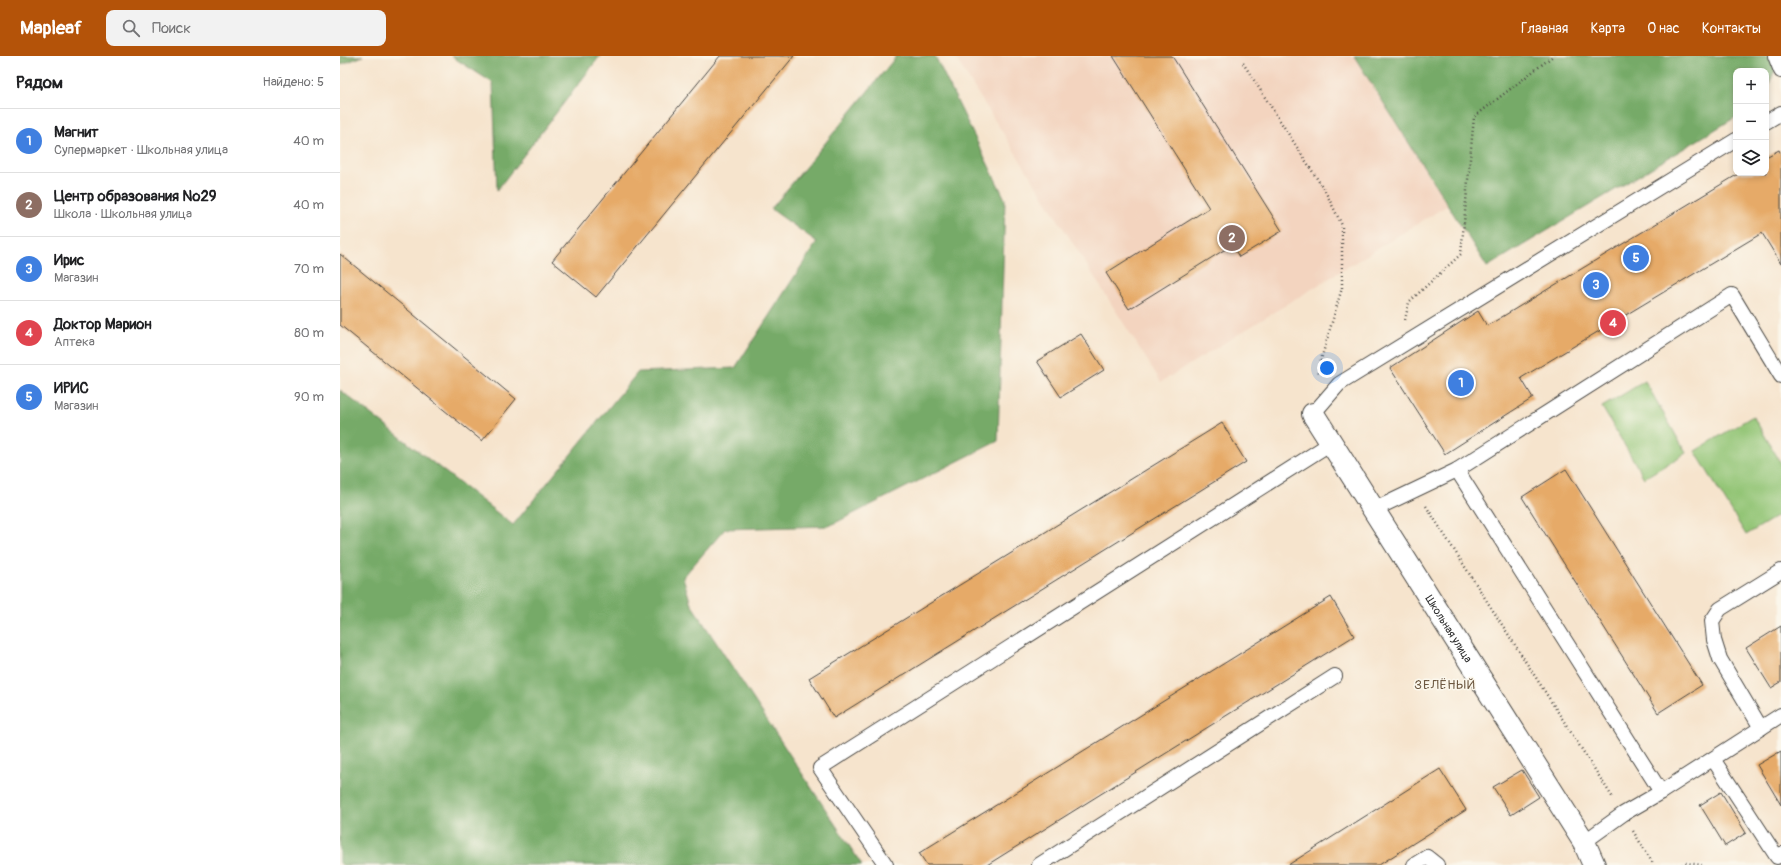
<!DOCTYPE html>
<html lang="ru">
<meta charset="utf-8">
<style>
:root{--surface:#fff;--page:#f2f2f2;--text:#202124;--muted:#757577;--line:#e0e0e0;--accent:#b45309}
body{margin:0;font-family:Pangolin,sans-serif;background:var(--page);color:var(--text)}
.controls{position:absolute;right:12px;top:12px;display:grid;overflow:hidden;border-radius:8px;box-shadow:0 2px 6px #0003}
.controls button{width:36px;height:36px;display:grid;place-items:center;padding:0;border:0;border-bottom:1px solid var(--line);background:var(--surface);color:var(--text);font:20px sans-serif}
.you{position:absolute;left:987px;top:312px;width:14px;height:14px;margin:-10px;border:3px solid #fff;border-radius:50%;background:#1a73e8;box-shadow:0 0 0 6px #1a73e833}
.badge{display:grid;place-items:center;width:26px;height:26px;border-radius:50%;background:var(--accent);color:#fff;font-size:13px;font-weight:700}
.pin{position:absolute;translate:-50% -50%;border:2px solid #fff;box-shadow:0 1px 4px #0006}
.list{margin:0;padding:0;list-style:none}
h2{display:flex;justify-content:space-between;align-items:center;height:52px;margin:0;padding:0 16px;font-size:17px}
h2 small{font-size:13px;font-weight:400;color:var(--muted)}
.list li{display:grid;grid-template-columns:26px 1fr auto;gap:12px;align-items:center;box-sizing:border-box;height:64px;padding:0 16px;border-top:1px solid var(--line)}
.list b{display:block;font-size:15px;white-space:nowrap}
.list p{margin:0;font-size:13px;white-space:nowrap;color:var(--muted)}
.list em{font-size:13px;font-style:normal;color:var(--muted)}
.icon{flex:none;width:22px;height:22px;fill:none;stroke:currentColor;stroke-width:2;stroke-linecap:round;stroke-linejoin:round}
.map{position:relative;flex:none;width:1441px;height:809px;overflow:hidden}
header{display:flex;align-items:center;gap:24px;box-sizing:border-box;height:56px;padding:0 20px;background:var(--accent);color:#fff}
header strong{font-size:19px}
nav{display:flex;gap:22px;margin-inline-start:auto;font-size:14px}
.search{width:280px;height:36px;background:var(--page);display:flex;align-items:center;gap:10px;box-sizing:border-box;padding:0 14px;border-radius:8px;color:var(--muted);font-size:15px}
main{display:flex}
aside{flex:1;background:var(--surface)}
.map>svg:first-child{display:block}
.built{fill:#f3d4bf}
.green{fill:#93c576;stroke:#5f7850}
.forest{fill:#76aa67;stroke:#506a49}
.building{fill:#e6aa68}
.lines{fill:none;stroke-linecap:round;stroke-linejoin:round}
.service-casing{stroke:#494743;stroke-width:16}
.minor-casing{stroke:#494743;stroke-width:24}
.path{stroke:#494743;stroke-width:2.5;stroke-dasharray:1 3;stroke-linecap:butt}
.service{stroke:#fff;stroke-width:14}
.minor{stroke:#fff;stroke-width:22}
.labels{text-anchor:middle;stroke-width:3;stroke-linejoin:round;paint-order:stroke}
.street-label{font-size:11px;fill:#2b2b2b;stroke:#fbf7ec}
.quarter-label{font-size:13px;letter-spacing:1px;fill:#6c5740;stroke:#fbf7ec}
</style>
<header>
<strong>Mapleaf</strong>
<div class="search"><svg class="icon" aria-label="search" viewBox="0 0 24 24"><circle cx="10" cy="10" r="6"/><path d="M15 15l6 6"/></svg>Поиск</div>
<nav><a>Главная</a><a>Карта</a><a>О нас</a><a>Контакты</a></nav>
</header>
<main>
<aside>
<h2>Рядом<small>Найдено: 5</small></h2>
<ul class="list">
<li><span class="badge" style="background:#3f7fe0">1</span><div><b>Магнит</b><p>Супермаркет · Школьная улица</p></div><em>40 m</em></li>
<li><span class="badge" style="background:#8d6e63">2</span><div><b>Центр образования №29</b><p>Школа · Школьная улица</p></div><em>40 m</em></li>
<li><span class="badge" style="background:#3f7fe0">3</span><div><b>Ирис</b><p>Магазин</p></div><em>70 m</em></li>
<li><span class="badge" style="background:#e0444e">4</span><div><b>Доктор Марион</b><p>Аптека</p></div><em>80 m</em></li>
<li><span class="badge" style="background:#3f7fe0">5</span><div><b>ИРИС</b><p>Магазин</p></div><em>90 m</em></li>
</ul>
</aside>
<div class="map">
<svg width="1441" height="809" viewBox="0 0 1441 809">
<rect width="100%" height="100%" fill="#fbf7ec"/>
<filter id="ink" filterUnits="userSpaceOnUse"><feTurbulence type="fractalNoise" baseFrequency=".025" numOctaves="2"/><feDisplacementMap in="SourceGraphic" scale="8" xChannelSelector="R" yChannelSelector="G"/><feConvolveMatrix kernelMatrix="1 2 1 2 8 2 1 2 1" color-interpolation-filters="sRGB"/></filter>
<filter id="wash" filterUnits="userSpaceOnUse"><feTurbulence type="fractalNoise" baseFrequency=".012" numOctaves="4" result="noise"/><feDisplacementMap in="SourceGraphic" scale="16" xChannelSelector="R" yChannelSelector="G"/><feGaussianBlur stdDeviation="0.9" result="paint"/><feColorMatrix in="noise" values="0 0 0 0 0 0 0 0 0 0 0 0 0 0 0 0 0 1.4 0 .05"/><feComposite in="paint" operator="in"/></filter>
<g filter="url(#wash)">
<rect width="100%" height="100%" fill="#f6e4cd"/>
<!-- built -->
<polygon class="built" points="614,0 1014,0 1108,149 821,326"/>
<!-- green -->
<g class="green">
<polygon points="1305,325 1346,397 1304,422 1262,351"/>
<polygon points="1413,360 1441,407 1441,458 1406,479 1355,395"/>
</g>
<!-- forest -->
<g class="forest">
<polygon points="0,0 23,0 0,9"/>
<polygon points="111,0 260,0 157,134 153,27"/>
<polygon points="555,0 595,0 665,143 658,385 489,470 385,473 343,521 351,548 522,809 2,809 0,807 0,334 173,469 298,316 395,312 477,186 431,153 555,2"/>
<polygon points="1014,0 1441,0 1426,35 1426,15 1396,15 1396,61 1147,211"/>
</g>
<g id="blocks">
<!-- building -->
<g class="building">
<polygon points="380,0 454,0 256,241 212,205"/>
<polygon points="773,0 832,0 942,175 899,201 892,189 789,253 766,217 869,152"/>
<polygon points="1439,94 1441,98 1441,208 1422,177 1181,322 1193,342 1105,398 1050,312 1138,255 1147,270 1400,117 1426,117 1426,101"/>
<polygon points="0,198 176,343 142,385 0,269"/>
<polygon points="741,278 764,314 721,341 697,305"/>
<polygon points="882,367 906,406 494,662 469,622"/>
<polygon points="1226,413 1362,629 1318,657 1182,441"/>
<polygon points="991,541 1014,580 647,809 587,809 579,797"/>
<polygon points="1441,570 1441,626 1431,632 1406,592"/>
<polygon points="1441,695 1441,749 1417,709"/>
<polygon points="1100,713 1126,754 1039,809 948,809"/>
<polygon points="1182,714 1199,741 1171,759 1153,731"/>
<polygon points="1381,736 1406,777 1385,790 1360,749"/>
</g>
</g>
</g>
<g filter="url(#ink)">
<use href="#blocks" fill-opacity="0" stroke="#494743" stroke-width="1"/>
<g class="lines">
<!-- service casing -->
<g class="service-casing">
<g id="service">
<polyline points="1435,0 1441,15"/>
<polyline points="1426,66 1441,57"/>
<polyline points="973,358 999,328 1396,84"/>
<polyline points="1117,414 1321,736"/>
<polyline points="1033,454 1117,414 1392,239 1441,320"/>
<polyline points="1421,672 1380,603 1374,584 1372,565 1380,553 1441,515"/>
<polyline points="1373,703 1437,801 1441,798"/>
<polyline points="1244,786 1283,758 1321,736 1441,659"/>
<polyline points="546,809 480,712 991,387"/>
<polyline points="699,809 995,620"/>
<polyline points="1074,809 1087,801 1097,809"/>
</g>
</g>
<!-- minor casing -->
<g class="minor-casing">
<g id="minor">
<path id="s1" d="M973 358 1244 786 1254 809"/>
</g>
</g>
<!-- path -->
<g class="path">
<polyline points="903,7 985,135 1002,169 1002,232 978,314 980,319"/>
<polyline points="1065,264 1069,246 1121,198 1134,61 1213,0"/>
<polyline points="1086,450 1273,742"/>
<polyline points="1293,775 1314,809"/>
<polyline points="1342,809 1346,807 1362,809"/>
</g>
<!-- service -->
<use href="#service" class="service"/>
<!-- minor -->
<use href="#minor" class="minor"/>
</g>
</g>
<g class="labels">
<!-- street labels -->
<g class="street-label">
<text dy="4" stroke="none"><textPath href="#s1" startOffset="254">Школьная улица</textPath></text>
</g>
<!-- quarter labels -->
<g class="quarter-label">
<text x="1105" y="633">ЗЕЛЁНЫЙ</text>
</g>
</g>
</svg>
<div class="controls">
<button>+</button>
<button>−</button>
<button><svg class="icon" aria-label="layers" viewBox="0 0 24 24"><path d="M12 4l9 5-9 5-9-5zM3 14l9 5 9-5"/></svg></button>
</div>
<div class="you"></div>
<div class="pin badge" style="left:1121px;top:327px;background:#3f7fe0">1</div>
<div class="pin badge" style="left:892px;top:182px;background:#8d6e63">2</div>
<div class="pin badge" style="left:1256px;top:229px;background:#3f7fe0">3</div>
<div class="pin badge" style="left:1273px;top:267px;background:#e0444e">4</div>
<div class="pin badge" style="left:1296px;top:202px;background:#3f7fe0">5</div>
</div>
</main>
